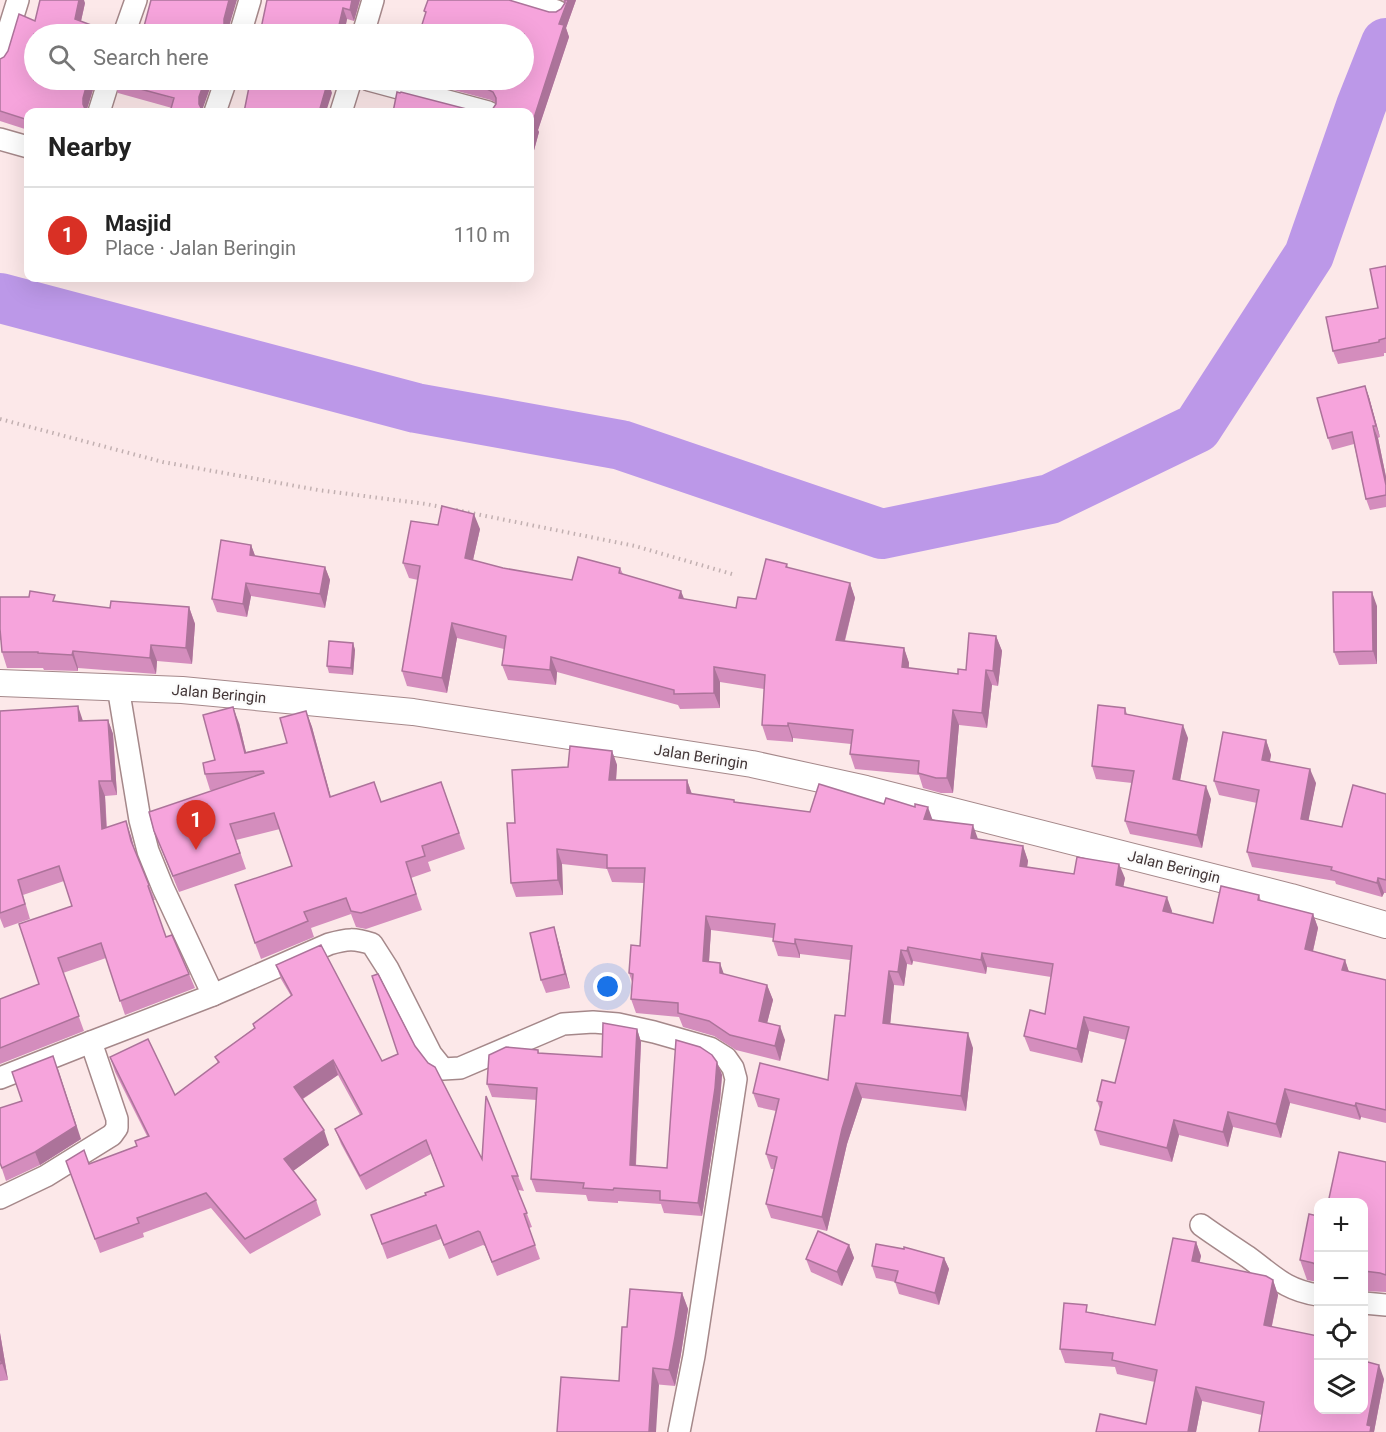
<!DOCTYPE html>
<meta charset="utf-8">
<style>
:root{--surface:#fff;--page:#f6f6f6;--text:#222;--muted:#767676;--line:#e0e0e0;--accent:#d93025}
body{margin:0;font-family:Roboto,sans-serif;background:var(--page);color:var(--text)}
.controls{position:absolute;right:18px;bottom:18px;display:grid;overflow:hidden;border-radius:12px;box-shadow:0 6px 24px #0002}
.controls button{width:54px;height:54px;display:grid;place-items:center;padding:0;border:0;border-bottom:2px solid var(--line);background:var(--surface);color:var(--text);font:30px sans-serif}
.you{position:absolute;left:608px;top:987px;width:21px;height:21px;margin:-15px;border:4px solid #fff;border-radius:50%;background:#1a73e8;box-shadow:0 0 0 9px #1a73e833}
.badge{display:grid;place-items:center;width:39px;height:39px;border-radius:50%;background:var(--accent);color:#fff;font-size:20px;font-weight:700}
.pin{position:absolute;translate:-50% -50px;filter:drop-shadow(0 2px 3px #0008)}
.pin::after{content:'';position:absolute;top:32px;width:21px;height:18px;background:inherit;clip-path:polygon(0 0,100% 0,50% 100%)}
.list{margin:0;padding:0;list-style:none}
h2{display:flex;justify-content:space-between;align-items:center;height:78px;margin:0;padding:0 24px;font-size:26px}
h2 small{font-size:20px;font-weight:400;color:var(--muted)}
.list li{display:grid;grid-template-columns:39px 1fr auto;gap:18px;align-items:center;box-sizing:border-box;height:96px;padding:0 24px;border-top:2px solid var(--line)}
.list b{display:block;font-size:22px;white-space:nowrap}
.list p{margin:0;font-size:20px;white-space:nowrap;color:var(--muted)}
.list em{font-size:20px;font-style:normal;color:var(--muted)}
.icon{flex:none;width:33px;height:33px;fill:none;stroke:currentColor;stroke-width:2;stroke-linecap:round;stroke-linejoin:round}
.map{position:relative;flex:none;width:1386px;height:1432px;overflow:hidden}
.search{position:absolute;background:var(--surface);box-shadow:0 6px 24px #0002;left:24px;top:24px;width:510px;height:66px;display:flex;align-items:center;gap:15px;box-sizing:border-box;padding:0 21px;border-radius:33px;color:var(--muted);font-size:22px}
.panel{position:absolute;background:var(--surface);box-shadow:0 6px 24px #0002;left:24px;top:108px;width:510px;height:174px;border-radius:12px}
.map>svg:first-child{display:block}
.lines{fill:none;stroke-linecap:round;stroke-linejoin:round}
.river{stroke:#bc98e8;stroke-width:50}
.minor-casing{stroke:#a5888a;stroke-width:24}
.tertiary-casing{stroke:#a5888a;stroke-width:28}
.path{stroke:#c2b0b1;stroke-width:4;stroke-dasharray:1.5 4.5;stroke-linecap:butt}
.minor{stroke:#fff;stroke-width:21}
.tertiary{stroke:#fff;stroke-width:26}
.wall{fill:#d48dbd}
.shaded-wall{fill:#ac739a}
.building{fill:#f6a4dc;stroke:#ac739a;stroke-width:1.5}
.labels{text-anchor:middle;stroke-width:4.5;stroke-linejoin:round;paint-order:stroke}
.street-label{font-size:15px;fill:#433637;stroke:#fbfbfb}
</style>
<div class="map">
<svg width="1386" height="1432" viewBox="0 0 1386 1432">
<rect width="100%" height="100%" fill="#fce8e9"/>
<g class="lines">
<!-- river -->
<polyline class="river" points="0,298 416,408 621,445 882,534 1050,499 1197,428 1309,255 1361,106 1386,43"/>
<!-- minor casing -->
<g class="minor-casing">
<g id="minor">
<polyline points="518,0 557,11"/>
<polyline points="124,34 136,0"/>
<polyline points="240,34 250,0"/>
<polyline points="363,34 373,0"/>
<polyline points="0,58 18,0"/>
<polyline points="369,80 488,112"/>
<polyline points="99,112 109,80"/>
<polyline points="215,112 226,80"/>
<polyline points="341,112 351,80"/>
<polyline points="0,139 28,147"/>
<path d="M213 995 329 944C347 939 354 938 372 944L388 969 431 1054 443 1069 460 1068 563 1024 593 1022 618 1024 654 1032 710 1048 726 1058 733 1068 736 1079 694 1356 679 1432"/>
<polyline points="0,1078 91,1042"/>
<polyline points="0,1198 46,1176 112,1135 117,1128 117,1119 91,1042 213,995 163,888 148,851 140,820 118,687"/>
<path d="M1201 1225C1216 1236 1232 1246 1248 1257 1274 1276 1285 1290 1318 1295"/>
<polyline points="1364,1303 1386,1305"/>
</g>
</g>
<!-- tertiary casing -->
<g class="tertiary-casing">
<polyline id="tertiary" points="0,683 182,690 413,712 752,764 866,789 1291,897 1386,925"/>
</g>
<!-- path -->
<g class="path">
<polyline points="0,419 163,462 318,490 426,504 446,508"/>
<polyline points="456,510 635,546 732,574"/>
</g>
<!-- minor -->
<use href="#minor" class="minor"/>
<!-- tertiary -->
<use href="#tertiary" class="tertiary"/>
</g>
<!-- wall -->
<g class="wall">
<polygon points="360,0 354,21 347,19 344,34 261,34 260,33"/>
<polygon points="563,0 576,0 566,28 569,37 538,130 539,132 530,165 530,112 492,110 496,103 491,100 416,80 524,80 426,14 424,11 510,1 549,12 556,12 561,9 565,3"/>
<polygon points="85,3 81,21 34,80 96,80 87,109 87,112 28,112 28,130 0,121 0,59 4,57 35,21"/>
<polygon points="115,80 203,108 203,112 172,108 118,93 114,82"/>
<polygon points="1386,266 1386,353 1384,353 1384,356 1338,364 1333,351 1378,308"/>
<polygon points="1365,386 1369,397 1380,437 1378,438 1386,477 1386,507 1370,510 1366,499 1354,444 1332,450 1328,438"/>
<polygon points="438,525 480,529 473,560 503,568 572,580 620,568 623,574 684,599 736,608 756,599 787,564 788,568 850,583 855,598 845,641 904,648 909,663 909,668 958,674 966,670 996,636 1002,651 998,686 992,685 987,728 959,725 953,793 941,793 923,788 919,775 855,769 850,754 851,744 793,738 793,742 767,740 762,725 764,689 720,682 720,708 680,709 678,705 557,672 556,685 508,680 502,665 504,649 457,638 447,693 407,686 402,671 418,580 409,578 403,563"/>
<polygon points="251,545 255,556 325,567 330,580 325,608 251,596 247,617 217,612 212,599"/>
<polygon points="0,597 57,602 110,608 189,607 195,624 192,664 157,661 156,674 78,668 78,671 44,670 43,668 7,668 2,652 1,640 0,640"/>
<polygon points="1377,606 1377,664 1339,665 1334,652"/>
<polygon points="353,643 355,650 353,675 329,673 327,666"/>
<polygon points="1125,708 1127,714 1188,738 1180,780 1211,799 1202,848 1130,834 1125,821 1132,783 1096,779 1092,766"/>
<polygon points="0,711 84,721 108,720 113,734 117,795 105,796 107,828 131,836 135,851 155,900 153,900 166,937 189,974 195,988 125,1015 106,958 63,973 84,1031 0,1064 0,999 39,984 72,906 64,881 23,895 30,919 4,928 0,918"/>
<polygon points="306,711 312,727 331,797 381,802 441,782 465,849 428,862 431,871 411,878 422,910 366,929 356,927 351,914 311,928 314,937 261,959 255,943 292,866 280,829 236,840 246,869 179,892 154,831 215,790 210,790 205,774 215,760 239,723 246,752 287,743"/>
<polygon points="1266,740 1271,755 1270,761 1316,783 1308,820 1342,827 1386,794 1386,893 1384,893 1382,897 1336,884 1335,881 1252,867 1247,852 1257,803 1219,795 1214,781"/>
<polygon points="612,751 617,765 616,780 687,780 692,794 734,800 735,802 810,812 932,820 978,839 1023,846 1028,861 1027,867 1074,874 1125,878 1123,887 1172,911 1171,913 1213,923 1259,895 1261,901 1313,914 1318,928 1313,951 1345,960 1349,972 1386,980 1386,1123 1361,1117 1360,1120 1290,1103 1281,1138 1233,1127 1228,1147 1179,1135 1172,1162 1100,1145 1095,1130 1100,1109 1097,1101 1115,1083 1126,1040 1089,1031 1082,1063 1030,1051 1024,1036 1045,1014 1051,977 987,967 986,974 913,961 912,965 907,964 904,986 894,985 890,1024 973,1048 966,1111 862,1098 847,1144 827,1231 771,1218 766,1204 774,1169 771,1169 766,1154 776,1111 758,1107 753,1093 828,1080 845,1016 850,960 800,954 800,958 778,956 773,941 773,938 711,930 709,962 725,975 767,985 773,1000 767,1023 785,1040 780,1061 736,1050 714,1036 683,1027 679,1017 636,1013 631,999 632,982 629,973 640,946 644,883 612,882 607,869 562,864 563,895 516,897 511,883 515,823 568,767"/>
<polygon points="558,941 570,988 546,993 541,980"/>
<polygon points="276,965 382,1061 415,1046 482,1159 518,1176 524,1191 518,1190 532,1227 529,1228 540,1259 497,1276 485,1246 483,1245 449,1259 441,1239 387,1259 371,1215 426,1195 444,1186 431,1154 366,1190 341,1144 335,1129 360,1115 338,1075 303,1099 329,1145 293,1171 316,1200 321,1215 250,1254 211,1208 143,1233 144,1237 100,1253 66,1161 89,1164 137,1146 147,1136 115,1072 110,1057 175,1095 218,1063 215,1057 254,1028 253,1024 291,996 281,979"/>
<polygon points="637,1029 641,1042 636,1166 667,1168 717,1062 722,1075 720,1100 702,1216 664,1213 661,1204 618,1201 618,1203 588,1201 586,1195 536,1192 531,1179 537,1100 492,1097 487,1084 538,1050 539,1053 602,1057"/>
<polygon points="22,1101 81,1139 40,1165 6,1181 0,1163"/>
<polygon points="1386,1162 1386,1292 1364,1291 1364,1203"/>
<polygon points="1318,1216 1318,1282 1307,1280 1300,1260"/>
<polygon points="1196,1242 1201,1256 1199,1262 1273,1280 1278,1295 1272,1326 1318,1410 1384,1379 1374,1432 1259,1432 1262,1415 1202,1401 1196,1432 1096,1432 1146,1424 1155,1382 1117,1374 1115,1367 1065,1363 1060,1349 1090,1312 1155,1325"/>
<polygon points="849,1245 854,1258 842,1286 811,1272 806,1259"/>
<polygon points="944,1258 949,1269 939,1305 899,1294 895,1282 876,1278 872,1266"/>
<polygon points="682,1293 688,1309 681,1354 675,1386 619,1381 627,1327"/>
<polygon points="0,1333 8,1380 0,1381"/>
</g>
<!-- shaded-wall -->
<g class="shaded-wall">
<polygon points="79,0 84,0 85,3 79,30 75,19"/>
<polygon points="229,0 237,0 228,30 228,34 223,34 224,19"/>
<polygon points="352,0 360,0 354,21 350,10"/>
<polygon points="568,0 576,0 566,28 569,37 538,130 539,132 530,165 530,140 533,121 559,24"/>
<polygon points="343,8 347,19 344,34 337,34"/>
<polygon points="88,80 96,80 87,109 87,112 84,112 83,98"/>
<polygon points="205,80 213,80 203,108 203,112 201,112 199,104 199,97"/>
<polygon points="327,80 333,80 331,90 332,93 326,112 319,112"/>
<polygon points="1365,386 1369,397 1380,437 1376,426"/>
<polygon points="1373,426 1378,438 1386,477 1386,485"/>
<polygon points="474,514 480,529 470,573 465,558"/>
<polygon points="251,545 256,558 250,555"/>
<polygon points="325,567 330,580 325,608 320,594"/>
<polygon points="246,583 251,596 247,617 243,604"/>
<polygon points="850,583 855,598 841,655 836,640"/>
<polygon points="681,591 687,606 679,598"/>
<polygon points="1372,592 1377,606 1377,664 1373,651"/>
<polygon points="189,607 195,624 192,664 186,648"/>
<polygon points="452,623 457,638 447,693 442,678"/>
<polygon points="996,636 1002,651 998,686 993,671"/>
<polygon points="353,643 355,650 353,675 351,668"/>
<polygon points="151,645 157,661 156,674 150,658"/>
<polygon points="904,648 909,663 907,682 902,667"/>
<polygon points="73,651 78,668 78,671 72,655"/>
<polygon points="551,657 557,672 556,685 550,670"/>
<polygon points="714,667 720,682 720,708 714,693"/>
<polygon points="986,670 992,685 987,728 982,713"/>
<polygon points="78,706 83,721 79,721"/>
<polygon points="233,707 239,723 250,769 245,753"/>
<polygon points="953,710 959,725 953,793 947,778"/>
<polygon points="306,711 312,727 335,813 330,797"/>
<polygon points="108,720 113,734 117,795 112,781"/>
<polygon points="788,723 793,738 793,742 788,726"/>
<polygon points="1183,725 1188,738 1178,792 1173,779"/>
<polygon points="1266,740 1271,755 1267,774 1262,760"/>
<polygon points="612,751 617,765 615,794 609,780"/>
<polygon points="1310,769 1316,783 1306,833 1301,819"/>
<polygon points="687,780 692,795 687,793"/>
<polygon points="99,781 105,796 107,844 102,829"/>
<polygon points="1206,786 1211,799 1202,848 1197,835"/>
<polygon points="928,807 933,821 924,819"/>
<polygon points="126,821 131,836 136,856 131,841"/>
<polygon points="973,825 978,839 971,838"/>
<polygon points="1023,846 1028,861 1025,880 1020,866"/>
<polygon points="557,849 562,864 563,895 558,880"/>
<polygon points="1119,864 1125,878 1121,899 1116,885"/>
<polygon points="1378,878 1384,893 1382,897 1377,883"/>
<polygon points="1167,897 1172,911 1169,925 1163,911"/>
<polygon points="1313,914 1318,928 1310,964 1305,949"/>
<polygon points="706,916 711,930 708,976 703,961"/>
<polygon points="554,927 558,941 570,988 565,974"/>
<polygon points="795,939 800,954 800,958 795,944"/>
<polygon points="908,947 913,961 912,965 907,951"/>
<polygon points="901,950 907,964 904,986 898,972"/>
<polygon points="982,953 987,967 986,974 981,960"/>
<polygon points="1345,960 1350,975 1342,970"/>
<polygon points="720,963 725,977 720,973"/>
<polygon points="889,971 894,985 889,1037 883,1023"/>
<polygon points="767,985 773,1000 764,1035 759,1021"/>
<polygon points="1084,1017 1089,1031 1082,1063 1077,1049"/>
<polygon points="780,1026 785,1040 780,1061 775,1046"/>
<polygon points="637,1029 641,1042 635,1178 630,1165"/>
<polygon points="968,1033 973,1048 966,1111 961,1096"/>
<polygon points="333,1060 338,1075 299,1101 294,1087"/>
<polygon points="717,1062 722,1075 720,1100 702,1216 698,1203"/>
<polygon points="58,1069 81,1139 40,1165 35,1152"/>
<polygon points="856,1083 862,1098 847,1144 827,1231 822,1217 842,1129"/>
<polygon points="1285,1089 1290,1103 1281,1138 1276,1124"/>
<polygon points="1356,1103 1361,1117 1360,1120 1355,1106"/>
<polygon points="1228,1112 1233,1127 1228,1147 1223,1132"/>
<polygon points="1174,1120 1179,1135 1172,1162 1167,1148"/>
<polygon points="324,1130 329,1145 289,1174 284,1159"/>
<polygon points="1196,1242 1201,1256 1197,1275 1192,1261"/>
<polygon points="849,1245 854,1258 842,1286 837,1272"/>
<polygon points="944,1258 949,1269 939,1305 935,1293"/>
<polygon points="1273,1280 1278,1295 1269,1339 1264,1325"/>
<polygon points="682,1293 688,1309 681,1354 675,1386 669,1370"/>
<polygon points="0,1333 8,1380 2,1363 0,1352"/>
<polygon points="1379,1365 1384,1379 1374,1432 1370,1432 1367,1425"/>
<polygon points="653,1368 659,1385 656,1432 649,1432"/>
<polygon points="1196,1387 1202,1401 1196,1432 1188,1432"/>
</g>
<!-- building -->
<g class="building">
<polygon points="40,0 79,0 75,19 115,34 34,34 34,80 88,80 83,98 83,104 85,109 84,112 28,112 28,120 0,111 0,59 4,57 8,51 19,14 35,21"/>
<polygon points="151,0 229,0 224,19 224,28 223,34 142,34"/>
<polygon points="267,0 352,0 350,10 343,8 337,34 268,34 260,33"/>
<polygon points="428,0 509,0 549,12 556,12 561,9 565,3 565,0 568,0 559,24 564,25 533,121 535,121 530,140 530,112 489,112 492,110 496,104 496,98 493,92 487,89 454,80 524,80 524,34 419,34 426,12 424,11"/>
<polygon points="115,80 205,80 199,97 199,104 202,110 201,112 170,112 174,98 114,82"/>
<polygon points="259,80 327,80 326,81 328,81 319,112 244,112 250,82 259,83"/>
<polygon points="397,92 400,93 401,92 478,112 393,112"/>
<polygon points="1386,266 1386,338 1379,340 1379,342 1333,351 1326,317 1378,308 1370,269"/>
<polygon points="1365,386 1376,426 1373,426 1386,485 1386,495 1366,499 1352,432 1328,438 1317,398"/>
<polygon points="442,506 474,514 465,558 503,568 572,580 578,557 620,568 619,573 681,591 679,598 736,608 738,597 756,599 766,559 787,564 786,567 850,583 836,640 904,648 902,667 958,674 958,669 966,670 969,633 996,636 993,671 986,670 982,713 953,710 947,778 936,778 918,773 919,761 850,754 853,730 788,723 788,726 762,725 765,675 714,667 714,693 674,694 674,690 551,657 550,670 502,665 506,636 452,623 442,678 402,671 420,566 403,563 411,521 438,525"/>
<polygon points="221,540 251,545 250,555 325,567 320,594 246,583 243,604 212,599"/>
<polygon points="30,591 55,595 53,601 110,608 111,601 189,607 186,648 151,645 150,658 73,651 72,655 38,653 38,652 2,652 0,629 0,597 29,597"/>
<polygon points="1333,592 1372,592 1373,651 1334,652"/>
<polygon points="329,641 353,643 351,668 327,666"/>
<polygon points="1098,705 1125,708 1125,714 1183,725 1173,779 1206,786 1197,835 1125,821 1134,771 1092,766"/>
<polygon points="78,706 79,721 108,720 112,781 99,781 102,829 126,821 131,841 149,885 148,886 166,937 172,935 189,974 120,1001 101,943 58,958 79,1016 0,1048 0,999 39,984 19,924 72,906 59,866 18,880 25,904 0,913 0,711"/>
<polygon points="233,707 245,753 287,743 280,718 306,711 330,797 374,782 381,802 441,782 459,833 422,846 425,856 406,862 416,894 361,913 351,911 346,898 304,912 308,921 255,943 235,885 292,866 274,813 230,824 240,853 173,876 154,831 149,812 264,773 263,771 205,774 203,763 215,760 203,715"/>
<polygon points="1223,732 1266,740 1262,760 1310,769 1301,819 1342,827 1353,785 1386,794 1386,880 1378,878 1377,883 1331,870 1332,867 1247,852 1259,790 1214,781"/>
<polygon points="570,746 612,751 609,780 687,780 687,793 734,800 734,802 810,812 819,784 884,804 886,798 915,807 915,804 928,807 924,819 973,825 971,838 1023,846 1020,866 1074,874 1077,857 1119,864 1116,885 1167,897 1163,911 1213,923 1221,886 1259,895 1258,900 1313,914 1305,949 1345,960 1342,970 1386,980 1386,1110 1356,1103 1355,1106 1285,1089 1276,1124 1228,1112 1223,1132 1174,1120 1167,1148 1095,1130 1102,1102 1097,1101 1102,1080 1115,1083 1129,1027 1084,1017 1077,1049 1024,1036 1030,1010 1045,1014 1053,964 982,953 981,960 908,947 907,951 901,950 898,972 889,971 883,1023 968,1033 961,1096 856,1083 842,1129 822,1217 766,1204 777,1157 766,1154 779,1099 753,1093 760,1063 828,1080 835,1015 845,1016 852,946 795,939 795,944 773,941 775,924 706,916 703,961 720,963 720,973 767,985 759,1021 780,1026 775,1046 730,1035 709,1021 678,1013 678,1003 631,999 633,974 629,973 631,945 640,946 645,868 607,868 607,855 557,849 558,880 511,883 507,823 515,823 512,770 568,767"/>
<polygon points="554,927 565,974 541,980 530,933"/>
<polygon points="321,945 382,1061 398,1054 372,976 378,974 415,1046 428,1063 435,1067 482,1159 486,1096 518,1176 512,1176 527,1213 524,1214 535,1245 492,1262 480,1232 478,1231 444,1245 436,1225 382,1244 371,1215 426,1195 425,1193 444,1186 426,1140 360,1176 335,1129 362,1114 333,1060 294,1087 324,1130 284,1159 316,1200 245,1239 206,1193 137,1218 139,1223 95,1239 66,1161 84,1150 89,1164 137,1146 135,1141 149,1136 110,1057 148,1039 175,1095 219,1062 215,1057 255,1028 253,1024 292,995 276,965"/>
<polygon points="603,1023 637,1029 630,1165 667,1168 676,1040 700,1047 712,1055 717,1062 715,1088 698,1203 660,1200 660,1191 614,1188 613,1190 583,1188 584,1183 531,1179 537,1088 487,1084 489,1055 506,1047 538,1050 538,1053 602,1057"/>
<polygon points="53,1056 76,1126 35,1152 2,1168 0,1163 0,1108 22,1101 12,1072"/>
<polygon points="1339,1152 1386,1162 1386,1275 1380,1273 1364,1271 1364,1203 1328,1203"/>
<polygon points="1309,1214 1318,1216 1318,1266 1313,1263 1300,1260"/>
<polygon points="818,1231 849,1245 837,1272 806,1259"/>
<polygon points="1173,1238 1196,1242 1192,1261 1266,1276 1273,1280 1264,1325 1318,1336 1318,1410 1364,1410 1364,1361 1379,1365 1367,1425 1371,1426 1370,1432 1259,1432 1264,1402 1196,1387 1188,1432 1096,1432 1100,1414 1146,1424 1157,1370 1112,1360 1113,1353 1060,1349 1064,1303 1087,1305 1086,1312 1155,1325"/>
<polygon points="876,1244 904,1249 904,1247 944,1258 935,1293 895,1282 898,1271 872,1266"/>
<polygon points="630,1289 682,1293 675,1337 669,1370 653,1368 649,1432 557,1432 561,1377 619,1381 622,1327 627,1327"/>
<polygon points="0,1352 2,1363 0,1364"/>
</g>
<g class="labels">
<!-- street labels -->
<g class="street-label">
<text transform="translate(219 694) rotate(5)" y="5">Jalan Beringin</text>
<text transform="translate(701 757) rotate(9)" y="5">Jalan Beringin</text>
<text transform="translate(1174 867) rotate(14)" y="5">Jalan Beringin</text>
</g>
</g>
</svg>
<div class="controls">
<button>+</button>
<button>−</button>
<button><svg class="icon" aria-label="locate" viewBox="0 0 24 24"><circle cx="12" cy="12" r="6"/><path d="M12 2v4M12 18v4M2 12h4M18 12h4"/></svg></button>
<button><svg class="icon" aria-label="layers" viewBox="0 0 24 24"><path d="M12 4l9 5-9 5-9-5zM3 14l9 5 9-5"/></svg></button>
</div>
<div class="you"></div>
<div class="pin badge" style="left:196px;top:850px">1</div>
<div class="search"><svg class="icon" aria-label="search" viewBox="0 0 24 24"><circle cx="10" cy="10" r="6"/><path d="M15 15l6 6"/></svg>Search here</div>
<section class="panel">
<h2>Nearby<small></small></h2>
<ul class="list">
<li><span class="badge">1</span><div><b>Masjid</b><p>Place · Jalan Beringin</p></div><em>110 m</em></li>
</ul>
</section>
</div>
